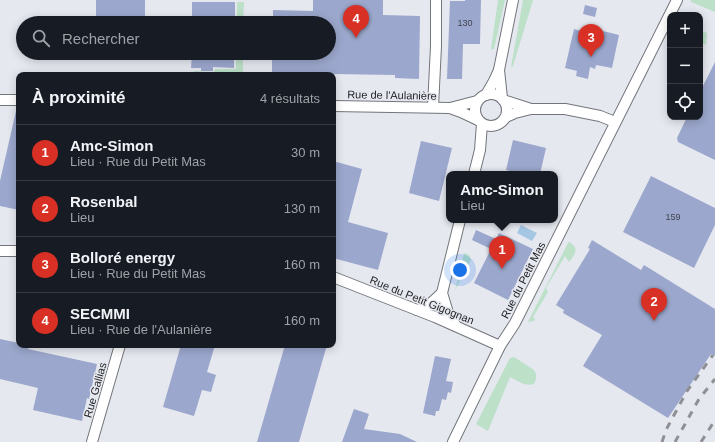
<!DOCTYPE html>
<html lang="fr">
<meta charset="utf-8">
<style>
:root{--surface:#171b24;--page:#20242c;--text:#f1f3f6;--muted:#9ea1a6;--line:#363941;--accent:#d93025}
body{margin:0;font-family:Helvetica,sans-serif;background:var(--page);color:var(--text)}
.controls{position:absolute;right:12px;top:12px;display:grid;overflow:hidden;border-radius:8px;box-shadow:0 2px 10px #0003}
.controls button{width:36px;height:36px;display:grid;place-items:center;padding:0;border:0;border-bottom:1px solid var(--line);background:var(--surface);color:var(--text);font:20px sans-serif}
.you{position:absolute;left:460px;top:270px;width:14px;height:14px;margin:-10px;border:3px solid #fff;border-radius:50%;background:#1a73e8;box-shadow:0 0 0 6px #1a73e833}
.badge{display:grid;place-items:center;width:26px;height:26px;border-radius:50%;background:var(--accent);color:#fff;font-size:13px;font-weight:700}
.pin{position:absolute;translate:-50% -33px;filter:drop-shadow(0 1px 2px #0008)}
.pin::after{content:'';position:absolute;top:21px;width:14px;height:12px;background:inherit;clip-path:polygon(0 0,100% 0,50% 100%)}
.popup{position:absolute;left:446px;top:171px;width:112px;height:52px;box-sizing:border-box;display:grid;place-content:center;border-radius:8px;background:var(--surface);filter:drop-shadow(0 1px 3px #0005);font-size:13px;white-space:nowrap;color:var(--muted)}
.popup b{font-size:15px;color:var(--text)}
.popup::after{content:'';position:absolute;left:50%;top:100%;margin-left:-8px;border:8px solid transparent;border-top-color:var(--surface)}
.list{margin:0;padding:0;list-style:none}
h2{display:flex;justify-content:space-between;align-items:center;height:52px;margin:0;padding:0 16px;font-size:17px}
h2 small{font-size:13px;font-weight:400;color:var(--muted)}
.list li{display:grid;grid-template-columns:26px 1fr auto;gap:12px;align-items:center;box-sizing:border-box;height:56px;padding:0 16px;border-top:1px solid var(--line)}
.list b{display:block;font-size:15px;white-space:nowrap}
.list p{margin:0;font-size:13px;white-space:nowrap;color:var(--muted)}
.list em{font-size:13px;font-style:normal;color:var(--muted)}
.icon{flex:none;width:22px;height:22px;fill:none;stroke:currentColor;stroke-width:2;stroke-linecap:round;stroke-linejoin:round}
.map{position:relative;flex:none;width:715px;height:442px;overflow:hidden}
.search{position:absolute;background:var(--surface);box-shadow:0 2px 10px #0003;left:16px;top:16px;width:320px;height:44px;display:flex;align-items:center;gap:10px;box-sizing:border-box;padding:0 14px;border-radius:22px;color:var(--muted);font-size:15px}
.panel{position:absolute;background:var(--surface);box-shadow:0 2px 10px #0003;left:16px;top:72px;width:320px;height:276px;border-radius:8px}
.map>svg:first-child{display:block}
.green{fill:#bce0c8}
.water{fill:#a5c7e4}
.building{fill:#9ba7cc}
.lines{fill:none;stroke-linecap:round;stroke-linejoin:round}
.street-casing{stroke:#72757b;stroke-width:12}
.street{stroke:#fff;stroke-width:10}
.rail{stroke:#8e9095;stroke-width:3;stroke-dasharray:7 7;stroke-linecap:butt}
.labels{text-anchor:middle;stroke-width:3;stroke-linejoin:round;paint-order:stroke}
.number-label{font-size:9px;fill:#414550}
.street-label{font-size:11px;fill:#232427;stroke:#e6e8f0}
</style>
<div class="map">
<svg width="715" height="442" viewBox="0 0 715 442">
<rect width="100%" height="100%" fill="#e6e8f0"/>
<!-- green -->
<g class="green">
<polygon points="498,0 505,0 494,49 491,49"/>
<polygon points="523,0 533,0 513,66 511,67"/>
<polygon points="691,0 715,0 715,12 691,2"/>
<polygon points="237,2 244,2 243,23 237,23"/>
<polygon points="700,30 707,33 706,45 700,42"/>
<polygon points="236,53 243,53 243,75 194,75 194,71 214,72 215,69 236,69"/>
<path d="M569 242C580 248 575 255 569 262L565 256 546 288 548 292 533 317 535 319 534 321 528 322 568 243Z"/>
<polygon points="464,253 469,255 471,260 455,290"/>
<path d="M514 357 534 370 536 374V379L534 384C525 387 518 381 510 377L488 431 476 424 510 358Z"/>
</g>
<!-- water -->
<polygon class="water" points="521,225 537,233 532,241 517,233"/>
<!-- building -->
<g class="building">
<rect x="96" y="0" width="49" height="23"/>
<polygon points="313,0 383,0 383,15 420,16 419,79 395,78 395,75 272,73 272,53 329,53 329,23 273,23 273,10 313,11"/>
<polygon points="465,0 481,0 480,44 463,44 462,79 447,79 450,1 465,1"/>
<rect x="192" y="2" width="43" height="21"/>
<polygon points="585,5 597,8 595,17 583,14"/>
<polygon points="587,26 599,29 599,30 619,35 612,68 596,65 595,69 590,67 588,79 576,76 577,71 565,68 574,29 585,32"/>
<polygon points="192,53 234,53 234,68 213,67 213,71 201,71 201,68 191,68"/>
<polygon points="715,62 715,160 678,142 677,138 687,117 700,117 700,92"/>
<polygon points="16,111 19,112 19,210 0,206 0,181"/>
<polygon points="513,140 546,148 540,174 522,174 506,170"/>
<polygon points="421,141 452,148 439,201 409,193"/>
<polygon points="333,161 362,169 348,222 388,233 378,270 333,258"/>
<polygon points="651,176 715,208 715,225 694,268 623,232"/>
<polygon points="476,230 496,239 499,233 533,249 508,300 474,283 491,249 472,240"/>
<polygon points="592,240 641,270 644,265 715,309 715,356 711,354 668,418 583,366 602,335 563,313 564,310 556,305 590,249 588,248"/>
<polygon points="0,339 19,343 19,345 24,345 29,346 28,349 97,364 89,399 87,398 82,421 33,410 38,388 0,379"/>
<polygon points="181,345 215,345 207,372 216,375 211,392 202,390 194,416 163,407"/>
<polygon points="285,345 327,345 299,442 257,442"/>
<polygon points="435,356 451,359 446,381 453,382 451,393 448,392 446,400 442,399 439,411 436,411 435,416 423,413"/>
<polygon points="354,409 369,414 364,429 400,434 417,442 342,442"/>
</g>
<g class="lines">
<!-- street casing -->
<g class="street-casing">
<g id="street">
<polyline points="499,70 502,98"/>
<circle cx="491" cy="110" r="16"/>
<polyline points="486,95 494,81 499,70 513,0"/>
<polyline points="0,100 19,100"/>
<polyline points="503,100 531,109 565,109 600,116 615,122"/>
<polyline points="333,106 450,108 461,112 478,120"/>
<polyline points="433,107 436,46 436,0"/>
<polyline points="450,108 477,101"/>
<polyline points="506,117 515,113 531,109"/>
<polyline points="474,174 480,150 482,124"/>
<polyline points="0,251 19,251"/>
<polyline points="333,277 435,317 500,346"/>
<polyline points="417,310 427,307 442,293"/>
<polyline points="456,326 449,316 442,293 460,220"/>
<polyline points="92,442 120,345"/>
<polyline points="453,442 500,346 515,323 527,299 677,0"/>
</g>
</g>
<!-- street -->
<use href="#street" class="street"/>
<!-- rail -->
<g class="rail">
<polyline points="662,442 666,430 687,391 713,355"/>
<polyline points="675,442 699,399 715,379"/>
<polyline points="701,442 715,420"/>
</g>
</g>
<g class="labels">
<!-- number labels -->
<g class="number-label">
<text x="465" y="26">130</text>
<text x="673" y="220">159</text>
</g>
<!-- street labels -->
<g class="street-label">
<text transform="translate(392 95) rotate(1)" y="4">Rue de l'Aulanière</text>
<text transform="translate(523 280) rotate(-63)" y="4">Rue du Petit Mas</text>
<text transform="translate(422 300) rotate(22)" y="4">Rue du Petit Gigognan</text>
<text transform="translate(95 390) rotate(-74)" y="4">Rue Gallias</text>
</g>
</g>
</svg>
<div class="controls">
<button>+</button>
<button>−</button>
<button><svg class="icon" aria-label="locate" viewBox="0 0 24 24"><circle cx="12" cy="12" r="6"/><path d="M12 2v4M12 18v4M2 12h4M18 12h4"/></svg></button>
</div>
<div class="you"></div>
<div class="pin badge" style="left:502px;top:269px">1</div>
<div class="popup"><b>Amc-Simon</b>Lieu</div>
<div class="pin badge" style="left:654px;top:321px">2</div>
<div class="pin badge" style="left:591px;top:57px">3</div>
<div class="pin badge" style="left:356px;top:38px">4</div>
<div class="search"><svg class="icon" aria-label="search" viewBox="0 0 24 24"><circle cx="10" cy="10" r="6"/><path d="M15 15l6 6"/></svg>Rechercher</div>
<section class="panel">
<h2>À proximité<small>4 résultats</small></h2>
<ul class="list">
<li><span class="badge">1</span><div><b>Amc-Simon</b><p>Lieu · Rue du Petit Mas</p></div><em>30 m</em></li>
<li><span class="badge">2</span><div><b>Rosenbal</b><p>Lieu</p></div><em>130 m</em></li>
<li><span class="badge">3</span><div><b>Bolloré energy</b><p>Lieu · Rue du Petit Mas</p></div><em>160 m</em></li>
<li><span class="badge">4</span><div><b>SECMMI</b><p>Lieu · Rue de l'Aulanière</p></div><em>160 m</em></li>
</ul>
</section>
</div>
